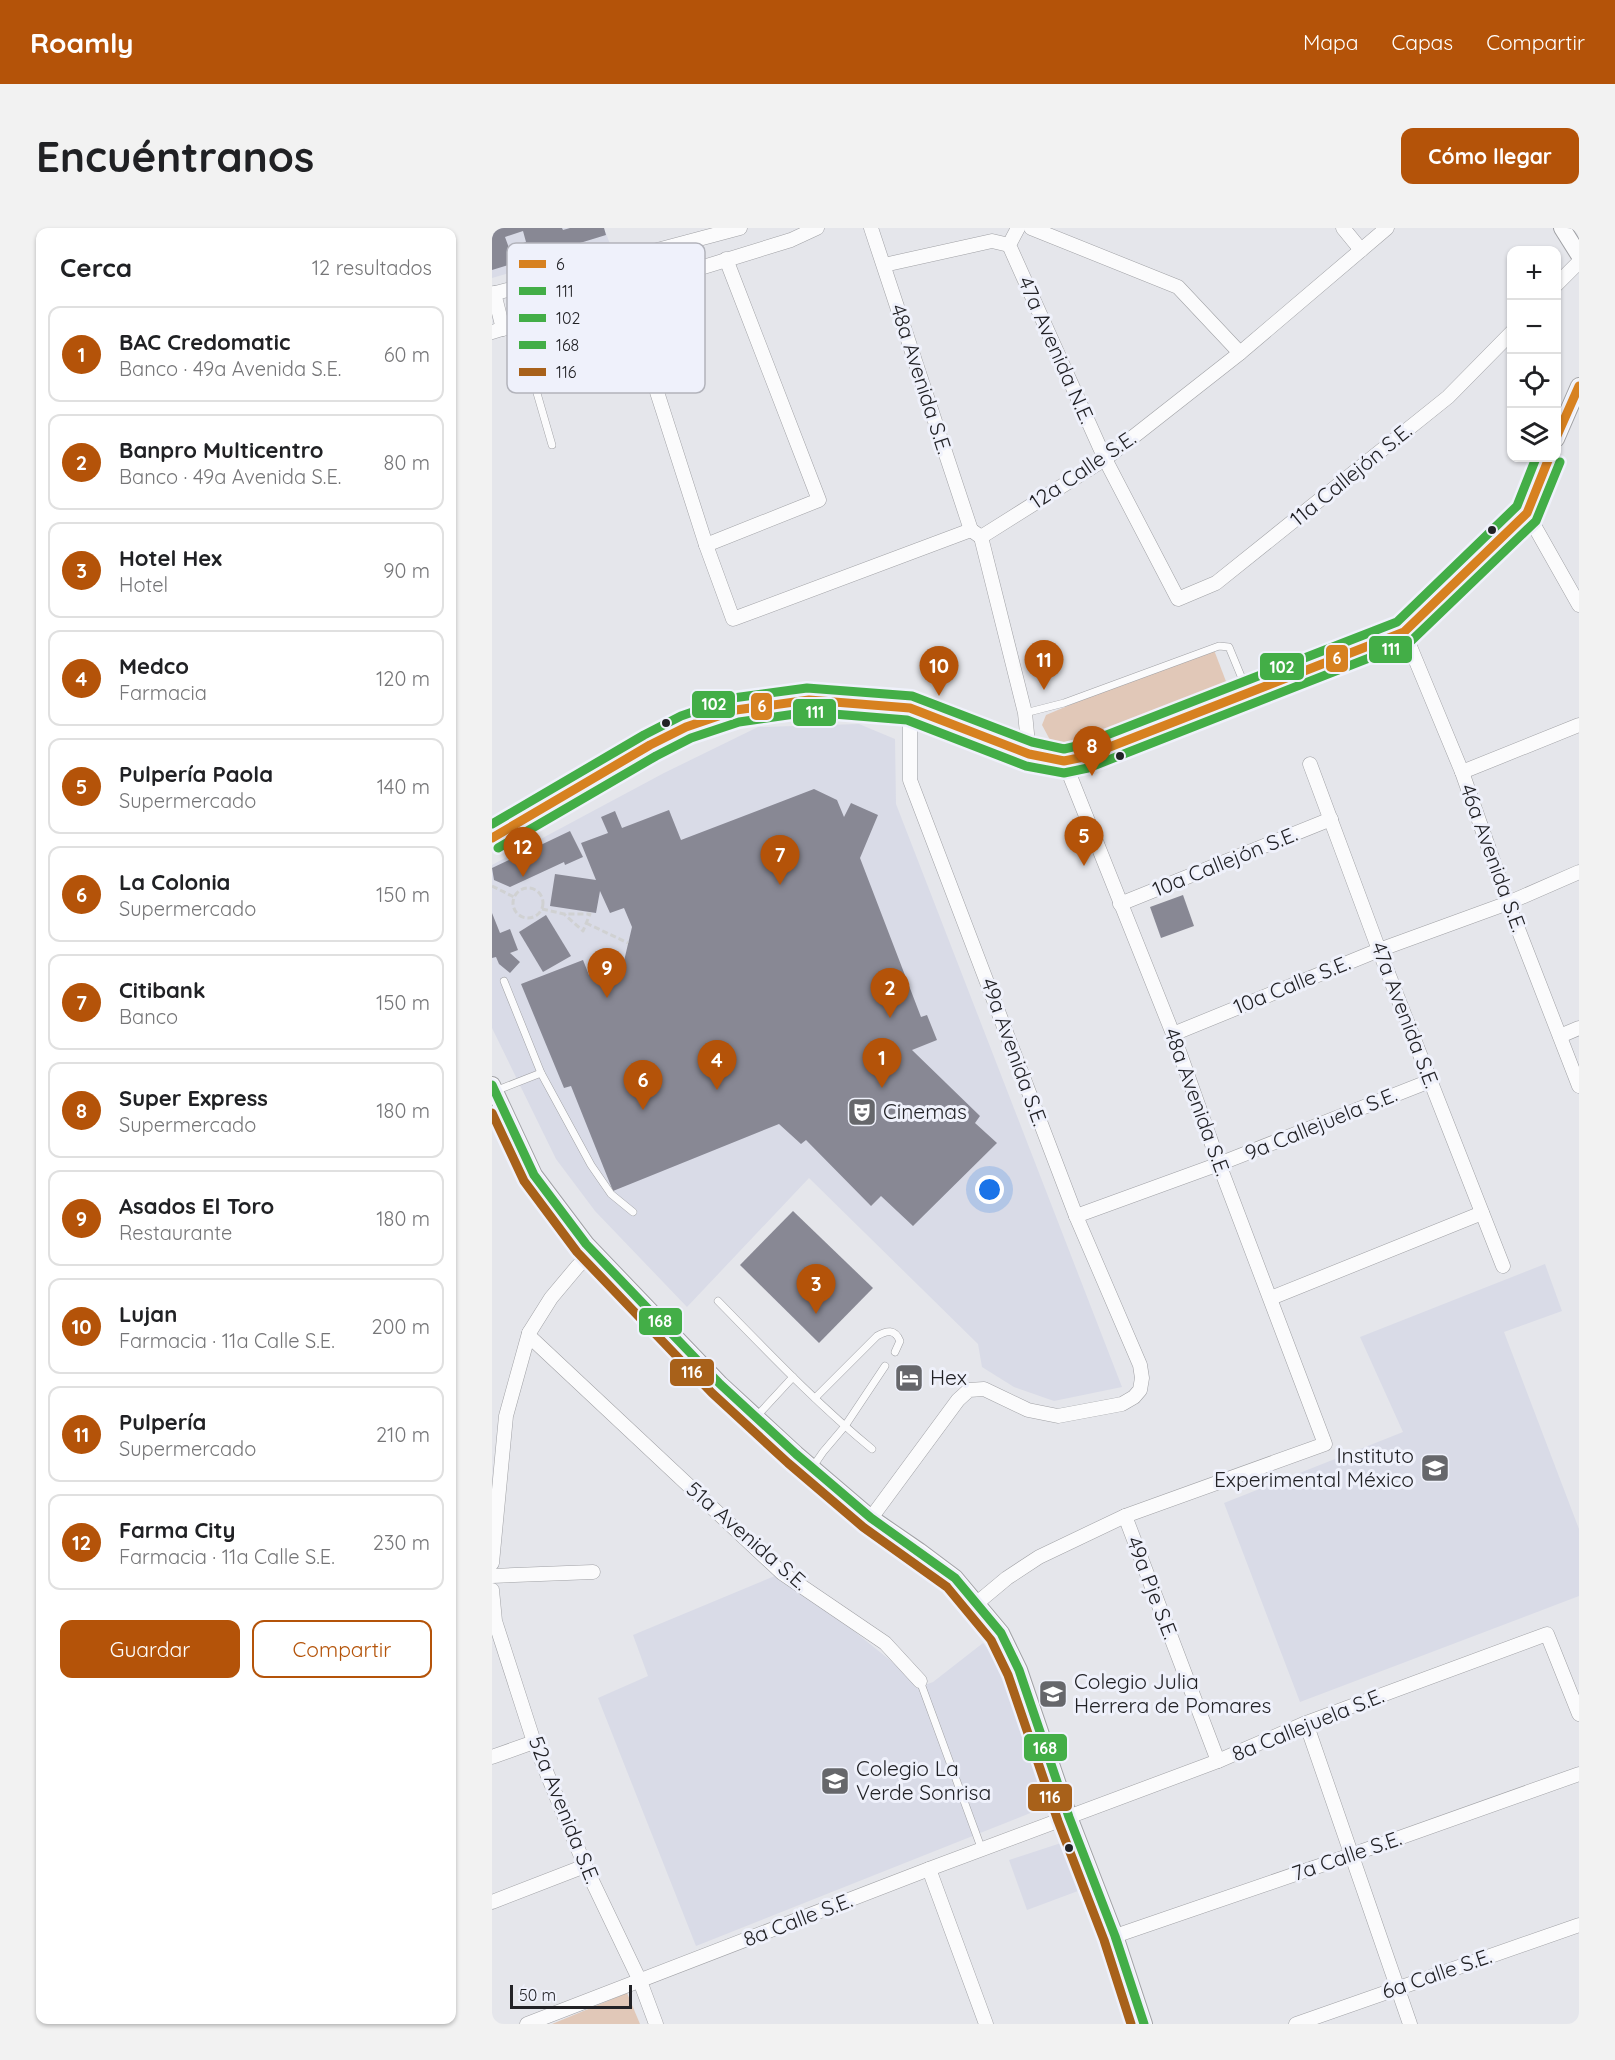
<!DOCTYPE html>
<html lang="es">
<meta charset="utf-8">
<style>
:root{--surface:#fff;--page:#f2f2f2;--text:#202124;--muted:#757577;--line:#e0e0e0;--accent:#b45309}
body{margin:0;font-family:Quicksand,sans-serif;background:var(--page);color:var(--text)}
.controls{position:absolute;right:18px;top:18px;display:grid;overflow:hidden;border-radius:12px;box-shadow:0 2px 4px #0004}
.controls button{width:54px;height:54px;display:grid;place-items:center;padding:0;border:0;border-bottom:2px solid var(--line);background:var(--surface);color:var(--text);font:30px sans-serif}
.scale{position:absolute;left:18px;bottom:15px;width:122px;box-sizing:border-box;padding-left:6px;border:3px solid #222226;border-top:0;font-size:16px;line-height:21px;white-space:nowrap;color:#222226;-webkit-text-stroke:4px #eff1fb;paint-order:stroke}
.you{position:absolute;left:498px;top:962px;width:21px;height:21px;margin:-15px;border:4px solid #fff;border-radius:50%;background:#1a73e8;box-shadow:0 0 0 9px #1a73e833}
.badge{display:grid;place-items:center;width:39px;height:39px;border-radius:50%;background:var(--accent);color:#fff;font-size:20px;font-weight:700}
.pin{position:absolute;translate:-50% -50px;filter:drop-shadow(0 2px 3px #0008)}
.pin::after{content:'';position:absolute;top:32px;width:21px;height:18px;background:inherit;clip-path:polygon(0 0,100% 0,50% 100%)}
.list{margin:0;padding:0;list-style:none}
h2{display:flex;justify-content:space-between;align-items:center;height:78px;margin:0;padding:0 24px;font-size:26px}
h2 small{font-size:20px;font-weight:400;color:var(--muted)}
.list li{display:grid;grid-template-columns:39px 1fr auto;gap:18px;align-items:center;box-sizing:border-box;height:96px;margin:0 12px 12px;padding:0 12px;border:2px solid var(--line);border-radius:12px}
.list b{display:block;font-size:22px;white-space:nowrap}
.list p{margin:0;font-size:20px;white-space:nowrap;color:var(--muted)}
.list em{font-size:20px;font-style:normal;color:var(--muted)}
.actions{display:flex;gap:12px;padding:18px 24px}
.actions a{flex:1;padding:14px 0;border:2px solid var(--accent);border-radius:12px;text-align:center;font-size:21px;color:var(--accent)}
.actions .main{background:var(--accent);color:#fff}
.icon{flex:none;width:33px;height:33px;fill:none;stroke:currentColor;stroke-width:2;stroke-linecap:round;stroke-linejoin:round}
.map{position:relative;flex:none;width:1087px;height:1796px;overflow:hidden;border-radius:12px}
header{display:flex;align-items:center;gap:36px;box-sizing:border-box;height:84px;padding:0 30px;background:var(--accent);color:#fff}
header strong{font-size:28px}
nav{display:flex;gap:33px;margin-inline-start:auto;font-size:21px}
.intro{display:flex;align-items:center;justify-content:space-between;box-sizing:border-box;height:144px;padding:0 36px}
h1{margin:0;font-size:42px}
.button{padding:15px 27px;border-radius:12px;background:var(--accent);color:#fff;font-size:21px;font-weight:700}
main{display:flex;gap:36px;padding:0 36px}
aside{flex:1;background:var(--surface);border-radius:12px;box-shadow:0 2px 4px #0004}
.map>svg:first-child{display:block}
.built{fill:#d9dbe7}
.green{fill:#e1c8b8}
.building{fill:#888894;fill-rule:evenodd}
.lines{fill:none;stroke-linecap:round;stroke-linejoin:round}
.service-casing{stroke:#a0a1a5;stroke-width:8}
.minor-casing{stroke:#a0a1a5;stroke-width:15}
.tertiary-casing{stroke:#a0a1a5;stroke-width:18}
.path{stroke:#d0d1d2;stroke-width:3;stroke-dasharray:6 3;stroke-linecap:butt}
.service{stroke:#fbfbfc;stroke-width:7}
.minor{stroke:#fbfbfc;stroke-width:14}
.tertiary{stroke:#fbfbfc;stroke-width:16}
.bus-1-casing{stroke:#eff1fb;stroke-width:14}
.bus-2-casing{stroke:#eff1fb;stroke-width:14}
.bus-3-casing{stroke:#eff1fb;stroke-width:14}
.bus-4-casing{stroke:#eff1fb;stroke-width:14}
.bus-5-casing{stroke:#eff1fb;stroke-width:14}
.bus-1{stroke:#d78120;stroke-width:9}
.bus-2{stroke:#43ae47;stroke-width:9}
.bus-3{stroke:#43ae47;stroke-width:9}
.bus-4{stroke:#43ae47;stroke-width:9}
.bus-5{stroke:#a8611a;stroke-width:9}
.bus-dot{fill:#222226;stroke:#eff1fb;stroke-width:2}
.labels{text-anchor:middle;stroke-width:6;stroke-linejoin:round;paint-order:stroke}
.street-label{font-size:21px;fill:#222226;stroke:#eff1fb}
.poi-label{font-size:21px;fill:#222226;stroke:#eff1fb;text-anchor:start}
.key{fill:#eff1fb;stroke:#b2b3bb;stroke-width:1.5}
.key-label{font-size:16px;fill:#222226}
.line-badge{stroke:#eff1fb;stroke-width:2}
.badge-label{font-size:16px;text-anchor:middle;font-weight:bold;fill:#fff}
</style>
<header>
<strong>Roamly</strong>
<nav><a>Mapa</a><a>Capas</a><a>Compartir</a></nav>
</header>
<div class="intro"><h1>Encuéntranos</h1><a class="button">Cómo llegar</a></div>
<main>
<aside>
<h2>Cerca<small>12 resultados</small></h2>
<ul class="list">
<li><span class="badge">1</span><div><b>BAC Credomatic</b><p>Banco · 49a Avenida S.E.</p></div><em>60 m</em></li>
<li><span class="badge">2</span><div><b>Banpro Multicentro</b><p>Banco · 49a Avenida S.E.</p></div><em>80 m</em></li>
<li><span class="badge">3</span><div><b>Hotel Hex</b><p>Hotel</p></div><em>90 m</em></li>
<li><span class="badge">4</span><div><b>Medco</b><p>Farmacia</p></div><em>120 m</em></li>
<li><span class="badge">5</span><div><b>Pulpería Paola</b><p>Supermercado</p></div><em>140 m</em></li>
<li><span class="badge">6</span><div><b>La Colonia</b><p>Supermercado</p></div><em>150 m</em></li>
<li><span class="badge">7</span><div><b>Citibank</b><p>Banco</p></div><em>150 m</em></li>
<li><span class="badge">8</span><div><b>Super Express</b><p>Supermercado</p></div><em>180 m</em></li>
<li><span class="badge">9</span><div><b>Asados El Toro</b><p>Restaurante</p></div><em>180 m</em></li>
<li><span class="badge">10</span><div><b>Lujan</b><p>Farmacia · 11a Calle S.E.</p></div><em>200 m</em></li>
<li><span class="badge">11</span><div><b>Pulpería</b><p>Supermercado</p></div><em>210 m</em></li>
<li><span class="badge">12</span><div><b>Farma City</b><p>Farmacia · 11a Calle S.E.</p></div><em>230 m</em></li>
</ul>
<div class="actions"><a class="main">Guardar</a><a>Compartir</a></div>
</aside>
<div class="map">
<svg width="1087" height="1796" viewBox="0 0 1087 1796">
<rect width="100%" height="100%" fill="#e5e6eb"/>
<!-- built -->
<g class="built">
<polygon points="0,0 112,0 118,16 0,50"/>
<polygon points="367,496 403,511 404,576 630,1159 562,1173 522,1159 490,1139 486,1116 317,950 195,1079 103,983 64,931 0,800 0,637 172,545 266,499"/>
<polygon points="1053,1036 1070,1083 1012,1104 1087,1301 1087,1368 808,1474 732,1275 911,1204 868,1109"/>
<polygon points="290,1345 430,1458 441,1454 491,1415 507,1435 522,1473 556,1578 204,1718 106,1470 156,1448 141,1407"/>
<polygon points="569,1615 586,1663 535,1682 517,1632"/>
</g>
<!-- green -->
<g class="green">
<polygon points="708,422 722,422 735,456 565,525 550,497 554,487"/>
<polygon points="135,1765 148,1796 60,1796"/>
</g>
<!-- building -->
<g class="building">
<path d="M0 0H70L71 2 78 0H112L114 7 0 42ZM31 3 34 14 17 20 13 9Z"/>
<polygon points="322,561 345,572 352,589 359,575 386,587 368,630 429,789 435,787 445,812 420,822 488,888 483,895 505,915 421,998 389,968 379,978 314,912 309,916 287,896 121,963 79,858 72,860 29,756 91,732 97,747 132,733 140,699 132,680 118,685 108,663 104,685 58,678 63,646 104,652 89,615 116,605 109,589 123,583 130,600 177,582 189,612"/>
<polygon points="78,603 91,629 73,637 72,634 18,659 2,652 0,640"/>
<polygon points="691,667 702,698 669,710 658,679"/>
<polygon points="0,685 8,705 18,701 26,722 18,725 28,734 18,745 7,736 4,729 0,730"/>
<polygon points="54,687 79,728 51,744 27,704"/>
<polygon points="301,983 381,1060 327,1115 248,1037"/>
</g>
<g class="lines">
<!-- service casing -->
<g class="service-casing">
<g id="service">
<polyline points="25,96 60,217"/>
<polyline points="533,485 572,475 727,418 737,419 756,465"/>
<polyline points="12,753 49,845 99,937 119,966 141,984"/>
<polyline points="3,863 49,845"/>
<path d="M226 1073C276 1124 325 1176 380 1221"/>
<path d="M323 1170 385 1108C395 1102 403 1101 408 1113L403 1124"/>
<polyline points="264,1189 301,1149"/>
<polyline points="320,1240 331,1224 353,1198 393,1138"/>
<polyline points="428,1453 490,1622"/>
</g>
</g>
<!-- minor casing -->
<g class="minor-casing">
<g id="minor">
<polyline points="379,0 479,302"/>
<polyline points="526,0 517,17 613,231 686,371 724,355 956,169 1020,104"/>
<polyline points="539,0 686,59 748,125"/>
<polyline points="851,0 869,22"/>
<polyline points="392,37 500,13 517,17"/>
<polyline points="1064,57 1087,34"/>
<polyline points="133,64 214,317 241,391 479,302 489,309"/>
<polyline points="2,65 11,101"/>
<polyline points="0,66 248,0"/>
<polyline points="0,104 299,12 325,0"/>
<polyline points="1035,285 1087,377"/>
<polyline points="489,309 613,231 748,125 895,0"/>
<polyline points="489,309 533,485 537,526"/>
<polyline points="214,317 327,272 234,31"/>
<polyline points="912,404 970,544 1016,675 1087,858"/>
<polyline points="818,536 887,722 1011,1038"/>
<polyline points="970,544 1087,497"/>
<polyline points="628,676 839,591"/>
<polyline points="681,806 887,722 1016,675 1087,644"/>
<polyline points="1068,808 1087,800"/>
<polyline points="584,988 727,936 938,853"/>
<polyline points="779,1070 990,985"/>
<polyline points="37,1105 37,1108 290,1345 393,1415 428,1453"/>
<polyline points="633,1288 726,1533"/>
<polyline points="379,1290 466,1172 477,1162 492,1161 536,1182 566,1188 630,1176 642,1169 648,1162 650,1150 648,1137 584,988 418,552 418,480"/>
<polyline points="0,1335 14,1188 37,1105 59,1070 85,1039 101,1023"/>
<polyline points="0,1348 101,1344"/>
<polyline points="0,1362 3,1393 42,1514 93,1638 148,1753 164,1796"/>
<polyline points="485,1375 515,1350 547,1329 633,1288 833,1216 727,936 681,806 572,533"/>
<polyline points="814,1495 918,1796"/>
<polyline points="0,1529 42,1514"/>
<polyline points="437,1641 494,1796"/>
<polyline points="0,1674 93,1638"/>
<polyline points="623,1708 859,1627 1087,1546"/>
<polyline points="35,1796 437,1641 726,1533 814,1495 1055,1406 1087,1486"/>
<polyline points="804,1796 1087,1697"/>
</g>
</g>
<!-- tertiary casing -->
<g class="tertiary-casing">
<g id="tertiary">
<polyline points="1070,0 1087,27"/>
<polyline points="1064,211 1087,158"/>
<polyline points="0,610 158,517 194,499 244,482 317,472 418,480 537,526 572,533 592,529 912,404 1035,285 1057,230"/>
<polyline points="0,857 42,947 94,1016 228,1156 304,1226 379,1290 427,1323 463,1350 509,1405 527,1442 577,1589 623,1708 652,1796"/>
</g>
</g>
<!-- path -->
<g class="path">
<polyline points="0,658 22,669"/>
<circle cx="36" cy="675" r="15"/>
<polyline points="50,681 72,686 98,686 91,703 72,686"/>
<polyline points="94,695 136,715"/>
</g>
<!-- service -->
<use href="#service" class="service"/>
<!-- minor -->
<use href="#minor" class="minor"/>
<!-- tertiary -->
<use href="#tertiary" class="tertiary"/>
<!-- bus-1 casing -->
<g class="bus-1-casing">
<g id="bus-1">
<polyline points="1064,210 1087,158"/>
<polyline points="0,610 158,517 194,499 244,482 317,472 418,480 537,526 572,533 592,529 912,404 1035,285 1057,230"/>
</g>
</g>
<!-- bus-2 casing -->
<g class="bus-2-casing">
<polyline id="bus-2" points="6,620 164,528 199,510 247,494 317,484 415,492 534,538 572,545 596,540 918,414 1044,293 1068,234"/>
</g>
<!-- bus-3 casing -->
<g class="bus-3-casing">
<polyline id="bus-3" points="0,596 152,507 189,488 241,470 315,460 420,468 540,514 572,521 589,517 905,394 1025,278 1044,230"/>
</g>
<!-- bus-4 casing -->
<g class="bus-4-casing">
<polyline id="bus-4" points="0,857 42,947 94,1016 228,1156 304,1226 379,1290 463,1350 509,1405 527,1442 577,1589 623,1708 652,1796"/>
</g>
<!-- bus-5 casing -->
<g class="bus-5-casing">
<polyline id="bus-5" points="0,885 32,953 85,1024 220,1165 296,1235 371,1299 455,1359 499,1412 516,1447 566,1593 612,1712 639,1796"/>
</g>
<!-- bus-1 -->
<use href="#bus-1" class="bus-1"/>
<!-- bus-2 -->
<use href="#bus-2" class="bus-2"/>
<!-- bus-3 -->
<use href="#bus-3" class="bus-3"/>
<!-- bus-4 -->
<use href="#bus-4" class="bus-4"/>
<!-- bus-5 -->
<use href="#bus-5" class="bus-5"/>
</g>
<!-- icons -->
<defs>
<g id="theatre-square" transform="scale(1.5)"><rect x="-9" y="-9" width="18" height="18" rx="4" fill="#66676b" stroke="#eff1fb"/><path d="M-5-5.5Q0-4 5-5.5V0Q5 5 0 6Q-5 5-5 0ZM-3.3-2.5H-1v1.5H-3.3ZM1-2.5H3.3v1.5H1ZM-2.8 1Q0 5.5 2.8 1Z" fill="#fff"/></g>
<g id="hotel-square" transform="scale(1.5)"><rect x="-9" y="-9" width="18" height="18" rx="4" fill="#66676b" stroke="#eff1fb"/><path d="M-6-4.5h1.5V1H6V5H4.5V3h-9V5H-6ZM-4 0a1.8 1.8 0 1 1 3.6 0ZM.5 0V-2.5h3Q6-2.5 6 0Z" fill="#fff"/></g>
<g id="school-square" transform="scale(1.5)"><rect x="-9" y="-9" width="18" height="18" rx="4" fill="#66676b" stroke="#eff1fb"/><path d="M0-5L7-2L0 1L-7-2ZM-4 1L0 2.5L4 1V4Q0 6-4 4Z" fill="#fff"/></g>
<g id="university-square" transform="scale(1.5)"><rect x="-9" y="-9" width="18" height="18" rx="4" fill="#66676b" stroke="#eff1fb"/><path d="M0-5L7-2L0 1L-7-2ZM-4 1L0 2.5L4 1V4Q0 6-4 4Z" fill="#fff"/></g>
</defs>
<g fill-rule="evenodd">
<use href="#theatre-square" x="370" y="884"/>
<use href="#hotel-square" x="417" y="1150"/>
<use href="#school-square" x="943" y="1240"/>
<use href="#university-square" x="561" y="1466"/>
<use href="#school-square" x="343" y="1553"/>
</g>
<!-- markers -->
<g class="bus-dot">
<circle cx="1000" cy="302" r="5"/>
<circle cx="174" cy="495" r="5"/>
<circle cx="628" cy="528" r="5"/>
<circle cx="577" cy="1620" r="5"/>
</g>
<g class="labels">
<!-- street labels -->
<g class="street-label">
<text transform="translate(564 122) rotate(66)" y="7">47a Avenida N.E.</text>
<text transform="translate(429 151) rotate(72)" y="7">48a Avenida S.E.</text>
<text transform="translate(591 242) rotate(-34)" y="7">12a Calle S.E.</text>
<text transform="translate(859 247) rotate(-39)" y="7">11a Callejón S.E.</text>
<text transform="translate(1001 630) rotate(70)" y="7">46a Avenida S.E.</text>
<text transform="translate(733 634) rotate(-22)" y="7">10a Callejón S.E.</text>
<text transform="translate(800 757) rotate(-22)" y="7">10a Calle S.E.</text>
<text transform="translate(913 787) rotate(69)" y="7">47a Avenida S.E.</text>
<text transform="translate(522 824) rotate(70)" y="7">49a Avenida S.E.</text>
<text transform="translate(705 874) rotate(70)" y="7">48a Avenida S.E.</text>
<text transform="translate(829 896) rotate(-22)" y="7">9a Callejuela S.E.</text>
<text transform="translate(255 1308) rotate(41)" y="7">51a Avenida S.E.</text>
<text transform="translate(660 1360) rotate(69)" y="7">49a Pje S.E.</text>
<text transform="translate(816 1497) rotate(-22)" y="7">8a Callejuela S.E.</text>
<text transform="translate(72 1582) rotate(68)" y="7">52a Avenida S.E.</text>
<text transform="translate(855 1628) rotate(-19)" y="7">7a Calle S.E.</text>
<text transform="translate(306 1692) rotate(-21)" y="7">8a Calle S.E.</text>
<text transform="translate(945 1746) rotate(-19)" y="7">6a Calle S.E.</text>
</g>
<!-- poi labels -->
<g class="poi-label">
<text x="391" y="891">Cinemas</text>
<text x="438" y="1157">Hex</text>
<text x="922" y="1235" text-anchor="end">Instituto<tspan x="922" dy="24">Experimental México</tspan></text>
<text x="582" y="1461">Colegio Julia<tspan x="582" dy="24">Herrera de Pomares</tspan></text>
<text x="364" y="1548">Colegio La<tspan x="364" dy="24">Verde Sonrisa</tspan></text>
</g>
</g>
<!-- legend -->
<rect x="15" y="15" width="198" height="150" rx="9" class="key"/>
<rect x="27" y="32" width="27" height="8" fill="#d78120"/>
<rect x="27" y="59" width="27" height="8" fill="#43ae47"/>
<rect x="27" y="86" width="27" height="8" fill="#43ae47"/>
<rect x="27" y="113" width="27" height="8" fill="#43ae47"/>
<rect x="27" y="140" width="27" height="8" fill="#a8611a"/>
<g class="key-label">
<text x="64" y="42">6</text>
<text x="64" y="69">111</text>
<text x="64" y="96">102</text>
<text x="64" y="123">168</text>
<text x="64" y="150">116</text>
</g>
<g class="line-badge">
<rect x="876" y="407" width="45" height="29" rx="6" fill="#43ae47"/>
<rect x="833" y="416" width="24" height="29" rx="6" fill="#d78120"/>
<rect x="767" y="424" width="46" height="29" rx="6" fill="#43ae47"/>
<rect x="199" y="462" width="45" height="29" rx="6" fill="#43ae47"/>
<rect x="258" y="464" width="23" height="29" rx="6" fill="#d78120"/>
<rect x="300" y="470" width="45" height="29" rx="6" fill="#43ae47"/>
<rect x="146" y="1079" width="45" height="29" rx="6" fill="#43ae47"/>
<rect x="177" y="1130" width="46" height="29" rx="6" fill="#a8611a"/>
<rect x="531" y="1505" width="45" height="29" rx="6" fill="#43ae47"/>
<rect x="535" y="1555" width="46" height="29" rx="6" fill="#a8611a"/>
</g>
<g class="badge-label">
<text x="899" y="427">111</text>
<text x="845" y="436">6</text>
<text x="790" y="445">102</text>
<text x="222" y="482">102</text>
<text x="270" y="484">6</text>
<text x="323" y="490">111</text>
<text x="168" y="1099">168</text>
<text x="200" y="1150">116</text>
<text x="553" y="1526">168</text>
<text x="558" y="1575">116</text>
</g>
</svg>
<div class="controls">
<button>+</button>
<button>−</button>
<button><svg class="icon" aria-label="locate" viewBox="0 0 24 24"><circle cx="12" cy="12" r="6"/><path d="M12 2v4M12 18v4M2 12h4M18 12h4"/></svg></button>
<button><svg class="icon" aria-label="layers" viewBox="0 0 24 24"><path d="M12 4l9 5-9 5-9-5zM3 14l9 5 9-5"/></svg></button>
</div>
<div class="scale">50 m</div>
<div class="you"></div>
<div class="pin badge" style="left:390px;top:860px">1</div>
<div class="pin badge" style="left:398px;top:790px">2</div>
<div class="pin badge" style="left:324px;top:1086px">3</div>
<div class="pin badge" style="left:225px;top:862px">4</div>
<div class="pin badge" style="left:592px;top:638px">5</div>
<div class="pin badge" style="left:151px;top:882px">6</div>
<div class="pin badge" style="left:288px;top:657px">7</div>
<div class="pin badge" style="left:600px;top:548px">8</div>
<div class="pin badge" style="left:115px;top:770px">9</div>
<div class="pin badge" style="left:447px;top:468px">10</div>
<div class="pin badge" style="left:552px;top:462px">11</div>
<div class="pin badge" style="left:31px;top:649px">12</div>
</div>
</main>
